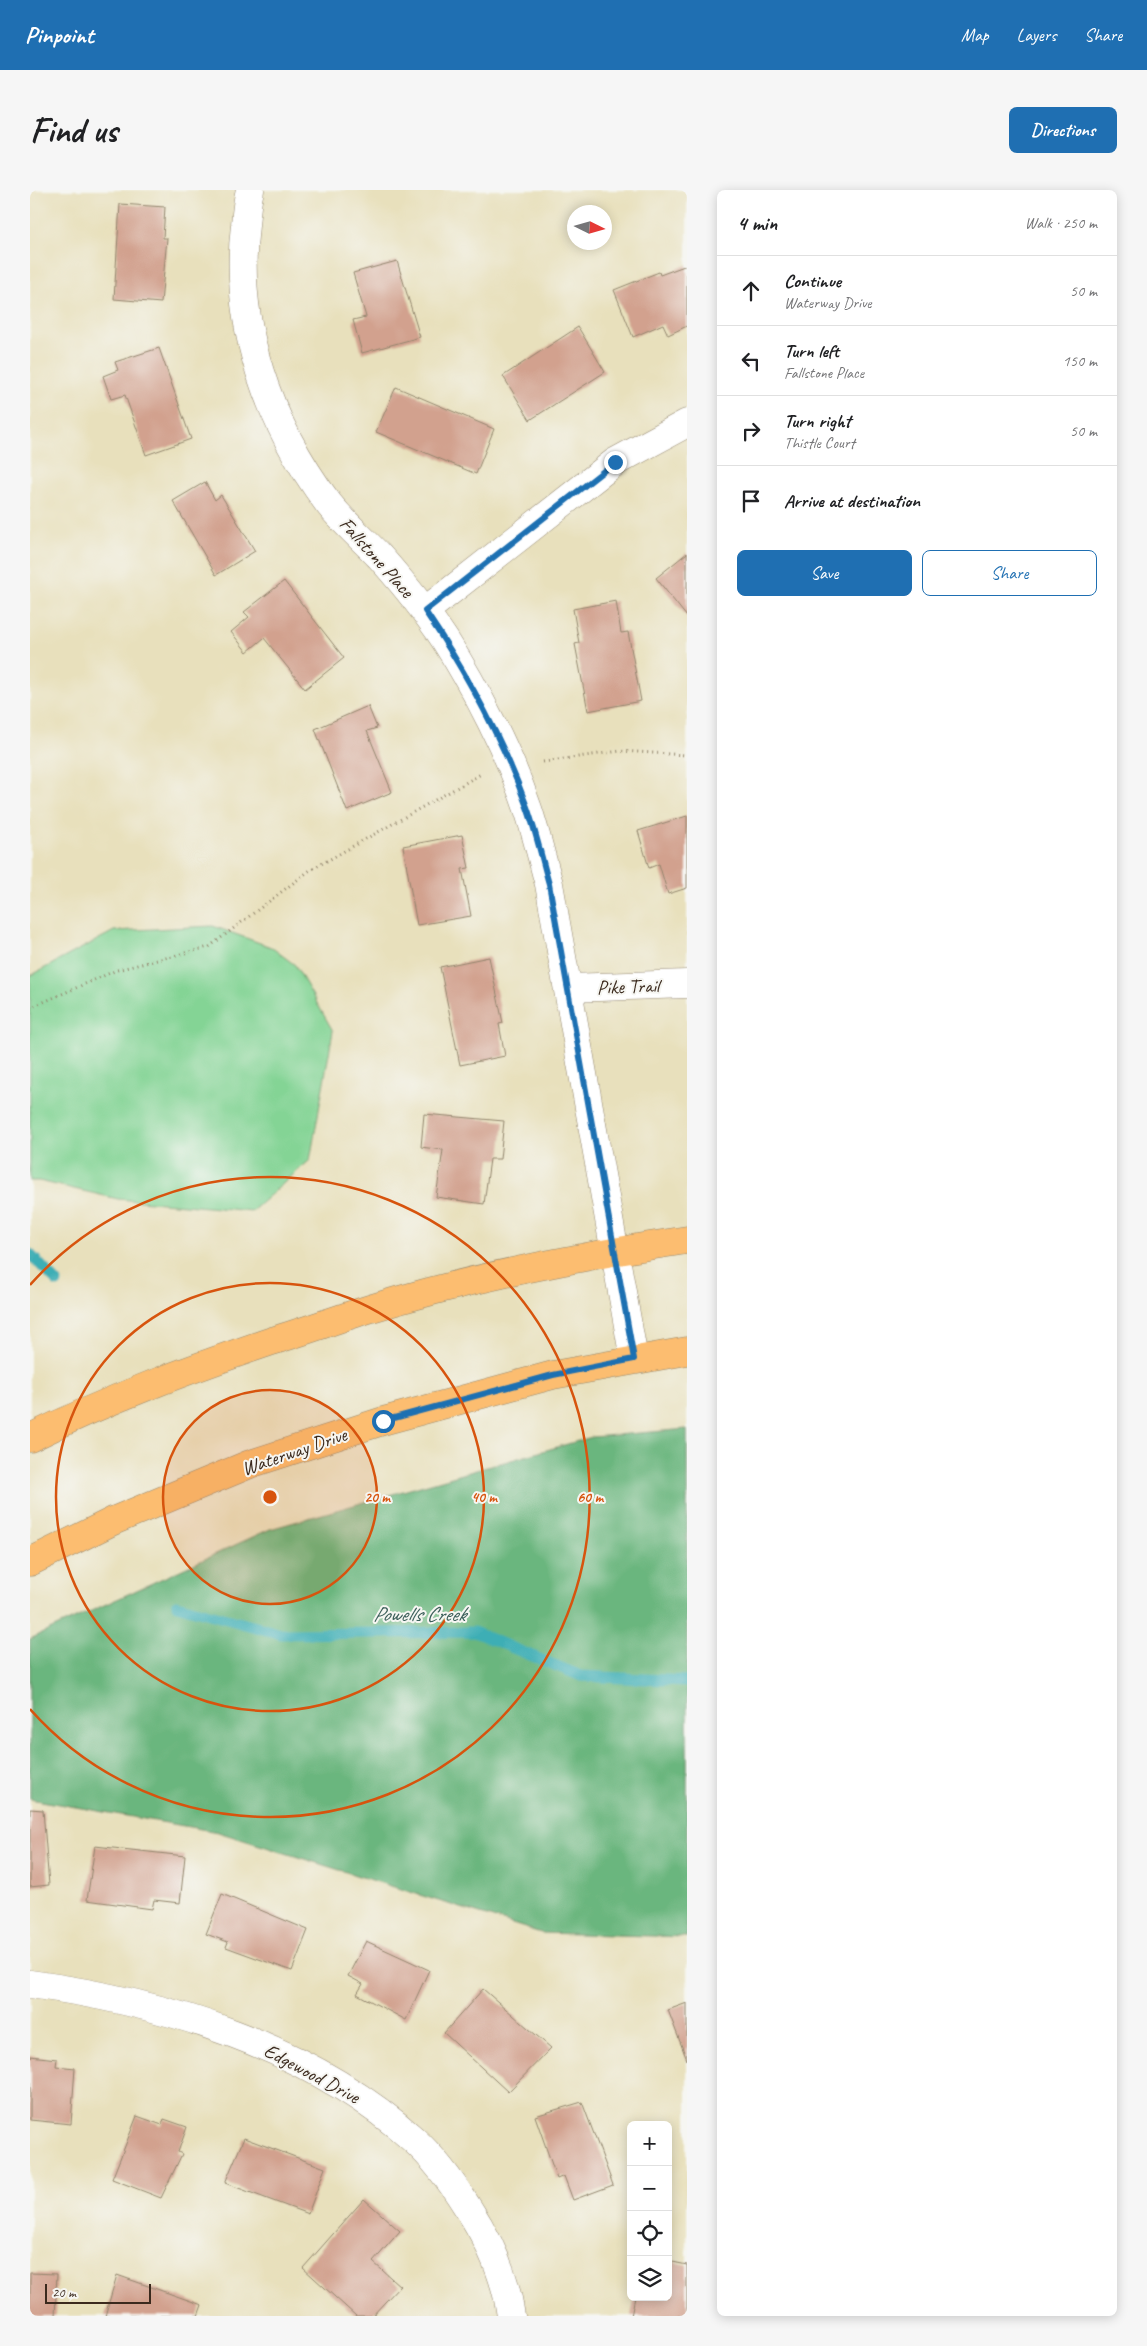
<!DOCTYPE html>
<meta charset="utf-8">
<style>
:root{--surface:#fff;--page:#f6f6f6;--text:#202124;--muted:#757577;--line:#e0e0e0;--accent:#1f6fb2}
body{margin:0;font-family:Caveat,sans-serif;background:var(--page);color:var(--text)}
.controls{position:absolute;right:15px;bottom:15px;display:grid;overflow:hidden;border-radius:8px;box-shadow:0 2px 12px #0003}
.controls button{width:45px;height:45px;display:grid;place-items:center;padding:0;border:0;border-bottom:1px solid var(--line);background:var(--surface);color:var(--text);font:25px sans-serif}
.compass{position:absolute;left:537px;top:15px;width:45px;height:45px;border-radius:50%;background:var(--surface);box-shadow:0 2px 12px #0003;rotate:95deg}
.scale{position:absolute;left:15px;bottom:12px;width:106px;box-sizing:border-box;padding-left:5px;border:2px solid #3b2a1e;border-top:0;font-size:14px;line-height:18px;white-space:nowrap;color:#3b2a1e;-webkit-text-stroke:4px #f6f6f2;paint-order:stroke}
.stop{position:absolute;width:15px;height:15px;margin:-11px;border:4px solid #1f6fb2;border-radius:50%;background:#fff}
.stop.end{background:#1f6fb2;border-color:#fff;box-shadow:0 1px 5px #0008}
.list{margin:0;padding:0;list-style:none}
h2{display:flex;justify-content:space-between;align-items:center;height:65px;margin:0;padding:0 20px;font-size:21px}
h2 small{font-size:16px;font-weight:400;color:var(--muted)}
.list li{display:grid;grid-template-columns:32px 1fr auto;gap:15px;align-items:center;box-sizing:border-box;height:70px;padding:0 20px;border-top:1px solid var(--line)}
.list b{display:block;font-size:19px;white-space:nowrap}
.list p{margin:0;font-size:16px;white-space:nowrap;color:var(--muted)}
.list em{font-size:16px;font-style:normal;color:var(--muted)}
.actions{display:flex;gap:10px;padding:15px 20px}
.actions a{flex:1;padding:11px 0;border:1px solid var(--accent);border-radius:8px;text-align:center;font-size:18px;color:var(--accent)}
.actions .main{background:var(--accent);color:#fff}
.icon{flex:none;width:28px;height:28px;fill:none;stroke:currentColor;stroke-width:2;stroke-linecap:round;stroke-linejoin:round}
.map{position:relative;flex:none;width:657px;height:2126px;overflow:hidden;border-radius:8px}
header{display:flex;align-items:center;gap:30px;box-sizing:border-box;height:70px;padding:0 25px;background:var(--accent);color:#fff}
header strong{font-size:24px}
nav{display:flex;gap:28px;margin-inline-start:auto;font-size:18px}
.intro{display:flex;align-items:center;justify-content:space-between;box-sizing:border-box;height:120px;padding:0 30px}
h1{margin:0;font-size:35px}
.button{padding:12px 22px;border-radius:8px;background:var(--accent);color:#fff;font-size:18px;font-weight:700}
main{display:flex;gap:30px;padding:0 30px}
aside{flex:1;background:var(--surface);border-radius:8px;box-shadow:0 2px 12px #0003}
.map>svg:first-child{display:block}
.green{fill:#84d495;stroke:#607f5a}
.forest{fill:#6bb67e;stroke:#53704e}
.lines{fill:none;stroke-linecap:round;stroke-linejoin:round}
.stream{stroke:#3daeb5;stroke-width:11}
.building{fill:#d2a18e}
.minor-casing{stroke:#92856d;stroke-width:29}
.major-casing{stroke:#92856d;stroke-width:29}
.path{stroke:#92856d;stroke-width:3;stroke-dasharray:1 4;stroke-linecap:butt}
.minor{stroke:#fff;stroke-width:28}
.major{stroke:#fcbd6f;stroke-width:28}
.route{stroke:#1f6fb2;stroke-width:6}
.ring{fill:none;stroke:#d7540e;stroke-width:2.5}
.labels{text-anchor:middle;stroke-width:4;stroke-linejoin:round;paint-order:stroke}
.street-label{font-size:20px;fill:#3b2a1e;stroke:#f6f6f2}
.water-label{font-size:21px;font-style:italic;fill:#3c5f5a;stroke:#f6f6f2}
.centre{fill:#d7540e;stroke:#f6f6f2;stroke-width:2.5}
.ring-label{font-size:15px;text-anchor:middle;font-weight:bold;fill:#d7540e;stroke:#f6f6f2;stroke-width:4;stroke-linejoin:round;paint-order:stroke}
</style>
<header>
<strong>Pinpoint</strong>
<nav><a>Map</a><a>Layers</a><a>Share</a></nav>
</header>
<div class="intro"><h1>Find us</h1><a class="button">Directions</a></div>
<main>
<div class="map">
<svg width="657" height="2126" viewBox="0 0 657 2126">
<rect width="100%" height="100%" fill="#f6f6f2"/>
<filter id="ink" filterUnits="userSpaceOnUse"><feTurbulence type="fractalNoise" baseFrequency=".02" numOctaves="2"/><feDisplacementMap in="SourceGraphic" scale="10" xChannelSelector="R" yChannelSelector="G"/><feConvolveMatrix kernelMatrix="1 2 1 2 8 2 1 2 1" color-interpolation-filters="sRGB"/></filter>
<filter id="wash" filterUnits="userSpaceOnUse"><feTurbulence type="fractalNoise" baseFrequency=".0096" numOctaves="4" result="noise"/><feDisplacementMap in="SourceGraphic" scale="20" xChannelSelector="R" yChannelSelector="G"/><feGaussianBlur stdDeviation="1.12" result="paint"/><feColorMatrix in="noise" values="0 0 0 0 0 0 0 0 0 0 0 0 0 0 0 0 0 1.4 0 .05"/><feComposite in="paint" operator="in"/></filter>
<g filter="url(#wash)">
<rect width="100%" height="100%" fill="#e8e0bc"/>
<!-- green -->
<polygon class="green" points="183,736 241,757 265,775 303,841 280,970 222,1021 88,1009 9,991 0,991 0,786 84,741"/>
<!-- forest -->
<polygon class="forest" points="657,1239 657,1747 511,1743 188,1642 0,1609 0,1449 240,1339 562,1247"/>
<g class="lines">
<!-- stream -->
<g class="stream">
<polyline points="0,1064 27,1092"/>
<polyline points="147,1415 251,1444 444,1442 551,1486 657,1491"/>
</g>
</g>
<g id="blocks">
<!-- building -->
<g class="building">
<polygon points="90,14 135,17 133,48 137,48 131,113 84,109"/>
<polygon points="367,71 390,147 332,163 323,130 336,127 323,83"/>
<polygon points="657,75 657,136 638,145 633,134 603,147 584,100 629,82 630,85"/>
<polygon points="548,137 575,182 500,230 473,186"/>
<polygon points="129,158 161,249 116,265 95,205 81,209 73,186 88,180 85,172"/>
<polygon points="366,197 464,239 446,284 346,242"/>
<polygon points="175,292 185,310 191,305 225,361 186,385 143,311"/>
<polygon points="657,363 657,427 626,388"/>
<polygon points="254,391 314,468 275,499 234,448 217,462 201,442 219,427 214,422"/>
<polygon points="586,411 591,443 598,442 611,511 558,521 545,454 549,453 543,419"/>
<polygon points="338,516 347,538 337,541 362,602 317,621 285,539"/>
<polygon points="657,626 657,698 638,704 629,674 619,678 608,641"/>
<polygon points="432,645 439,678 432,679 441,726 387,735 373,656"/>
<polygon points="459,767 473,833 469,834 475,866 430,875 410,777"/>
<polygon points="394,924 474,931 470,969 460,969 454,1014 406,1007 413,960 391,957"/>
<polygon points="0,1619 13,1620 19,1695 0,1697"/>
<polygon points="65,1656 155,1666 150,1713 124,1710 122,1719 57,1710"/>
<polygon points="192,1704 278,1740 262,1781 196,1757 198,1752 176,1744"/>
<polygon points="336,1751 399,1780 376,1830 327,1804 333,1794 318,1786"/>
<polygon points="453,1799 521,1858 478,1902 414,1843"/>
<polygon points="657,1813 657,1870 638,1820"/>
<polygon points="0,1866 27,1869 26,1876 45,1878 41,1934 0,1930"/>
<polygon points="552,1912 583,1995 543,2010 534,1986 527,1989 505,1926"/>
<polygon points="107,1926 132,1935 134,1929 157,1937 148,1962 152,1964 131,2008 82,1989"/>
<polygon points="214,1948 295,1978 278,2024 195,1993"/>
<polygon points="334,2009 370,2041 343,2072 370,2096 342,2126 326,2126 273,2078"/>
<polygon points="638,2071 657,2075 657,2126 601,2126 605,2107 638,2107"/>
<polygon points="0,2083 27,2084 25,2126 0,2126"/>
<polygon points="87,2085 172,2115 168,2126 75,2126"/>
</g>
</g>
</g>
<g filter="url(#ink)">
<use href="#blocks" fill-opacity="0" stroke="#92856d" stroke-width="1"/>
<g class="lines">
<!-- minor casing -->
<g class="minor-casing">
<g id="minor">
<path d="M220 0C217 11 216 23 215 35 203 135 239 234 298 313 313 332 333 349 350 367 373 393 396 421 415 450 447 500 479 563 498 619 506 643 512 669 519 694L604 1169"/>
<polyline points="395,421 585,272 657,233"/>
<polyline points="539,798 657,794"/>
<path d="M0 1794C135 1812 281 1857 384 1950 405 1969 423 1994 438 2018 459 2050 476 2088 481 2126"/>
</g>
</g>
<!-- major casing -->
<g class="major-casing">
<g id="major">
<path d="M0 1248C78 1209 160 1179 242 1151 275 1141 307 1129 339 1119 443 1087 550 1066 657 1050"/>
<polyline points="0,1372 83,1331 220,1274 353,1231 523,1185 657,1161"/>
</g>
</g>
<!-- path -->
<g class="path">
<polyline points="513,572 590,561 657,565"/>
<polyline points="0,818 87,780 179,757 279,681 451,584"/>
</g>
<!-- minor -->
<use href="#minor" class="minor"/>
<!-- major -->
<use href="#major" class="major"/>
</g>
</g>
<g class="lines" filter="url(#ink)">
<!-- route -->
<path class="route" d="M353 1231 523 1185 604 1169 519 694C512 669 506 642 497 617 472 548 436 482 395 421L585 272"/>
</g>
<!-- distance rings -->
<circle cx="240" cy="1307" r="107" fill="#d7540e" fill-opacity=".12"/>
<g class="ring">
<circle cx="240" cy="1307" r="107"/>
<circle cx="240" cy="1307" r="214"/>
<path d="M0 1095A320 320 0 1 1 0 1519"/>
</g>
<g class="labels">
<!-- street labels -->
<g class="street-label">
<text transform="translate(347 367) rotate(48)" y="7">Fallstone Place</text>
<text transform="translate(598 796) rotate(-2)" y="7">Pike Trail</text>
<text transform="translate(264 1261) rotate(-19)" y="7">Waterway Drive</text>
<text transform="translate(282 1883) rotate(28)" y="7">Edgewood Drive</text>
</g>
<!-- water labels -->
<g class="water-label">
<text x="389" y="1431">Powells Creek</text>
</g>
</g>
<circle cx="240" cy="1307" r="8" class="centre"/>
<g class="ring-label">
<text x="347" y="1312">20 m</text>
<text x="454" y="1312">40 m</text>
<text x="560" y="1312">60 m</text>
</g>
</svg>
<div class="controls">
<button>+</button>
<button>−</button>
<button><svg class="icon" aria-label="locate" viewBox="0 0 24 24"><circle cx="12" cy="12" r="6"/><path d="M12 2v4M12 18v4M2 12h4M18 12h4"/></svg></button>
<button><svg class="icon" aria-label="layers" viewBox="0 0 24 24"><path d="M12 4l9 5-9 5-9-5zM3 14l9 5 9-5"/></svg></button>
</div>
<svg class="compass" viewBox="-18 -18 36 36"><path d="M0-13l5 13h-10z" fill="#e53935"/><path d="M0 13l5-13h-10z" fill="#757577"/></svg>
<div class="scale">20 m</div>
<div class="stop" style="left:353px;top:1231px"></div>
<div class="stop end" style="left:585px;top:272px"></div>
</div>
<aside>
<h2>4 min<small>Walk · 250 m</small></h2>
<ul class="list">
<li><svg class="icon" aria-label="ahead" viewBox="0 0 24 24"><path d="M12 20V5M6 11l6-6 6 6"/></svg><div><b>Continue</b><p>Waterway Drive</p></div><em>50 m</em></li>
<li><svg class="icon" aria-label="left" viewBox="0 0 24 24"><path d="M17 20v-9H6M10 6l-5 5 5 5"/></svg><div><b>Turn left</b><p>Fallstone Place</p></div><em>150 m</em></li>
<li><svg class="icon" aria-label="right" viewBox="0 0 24 24"><path d="M7 20v-9h11M14 6l5 5-5 5"/></svg><div><b>Turn right</b><p>Thistle Court</p></div><em>50 m</em></li>
<li><svg class="icon" aria-label="arrive" viewBox="0 0 24 24"><path d="M6 21V4h12l-3 4 3 4H6"/></svg><div><b>Arrive at destination</b></div></li>
</ul>
<div class="actions"><a class="main">Save</a><a>Share</a></div>
</aside>
</main>
